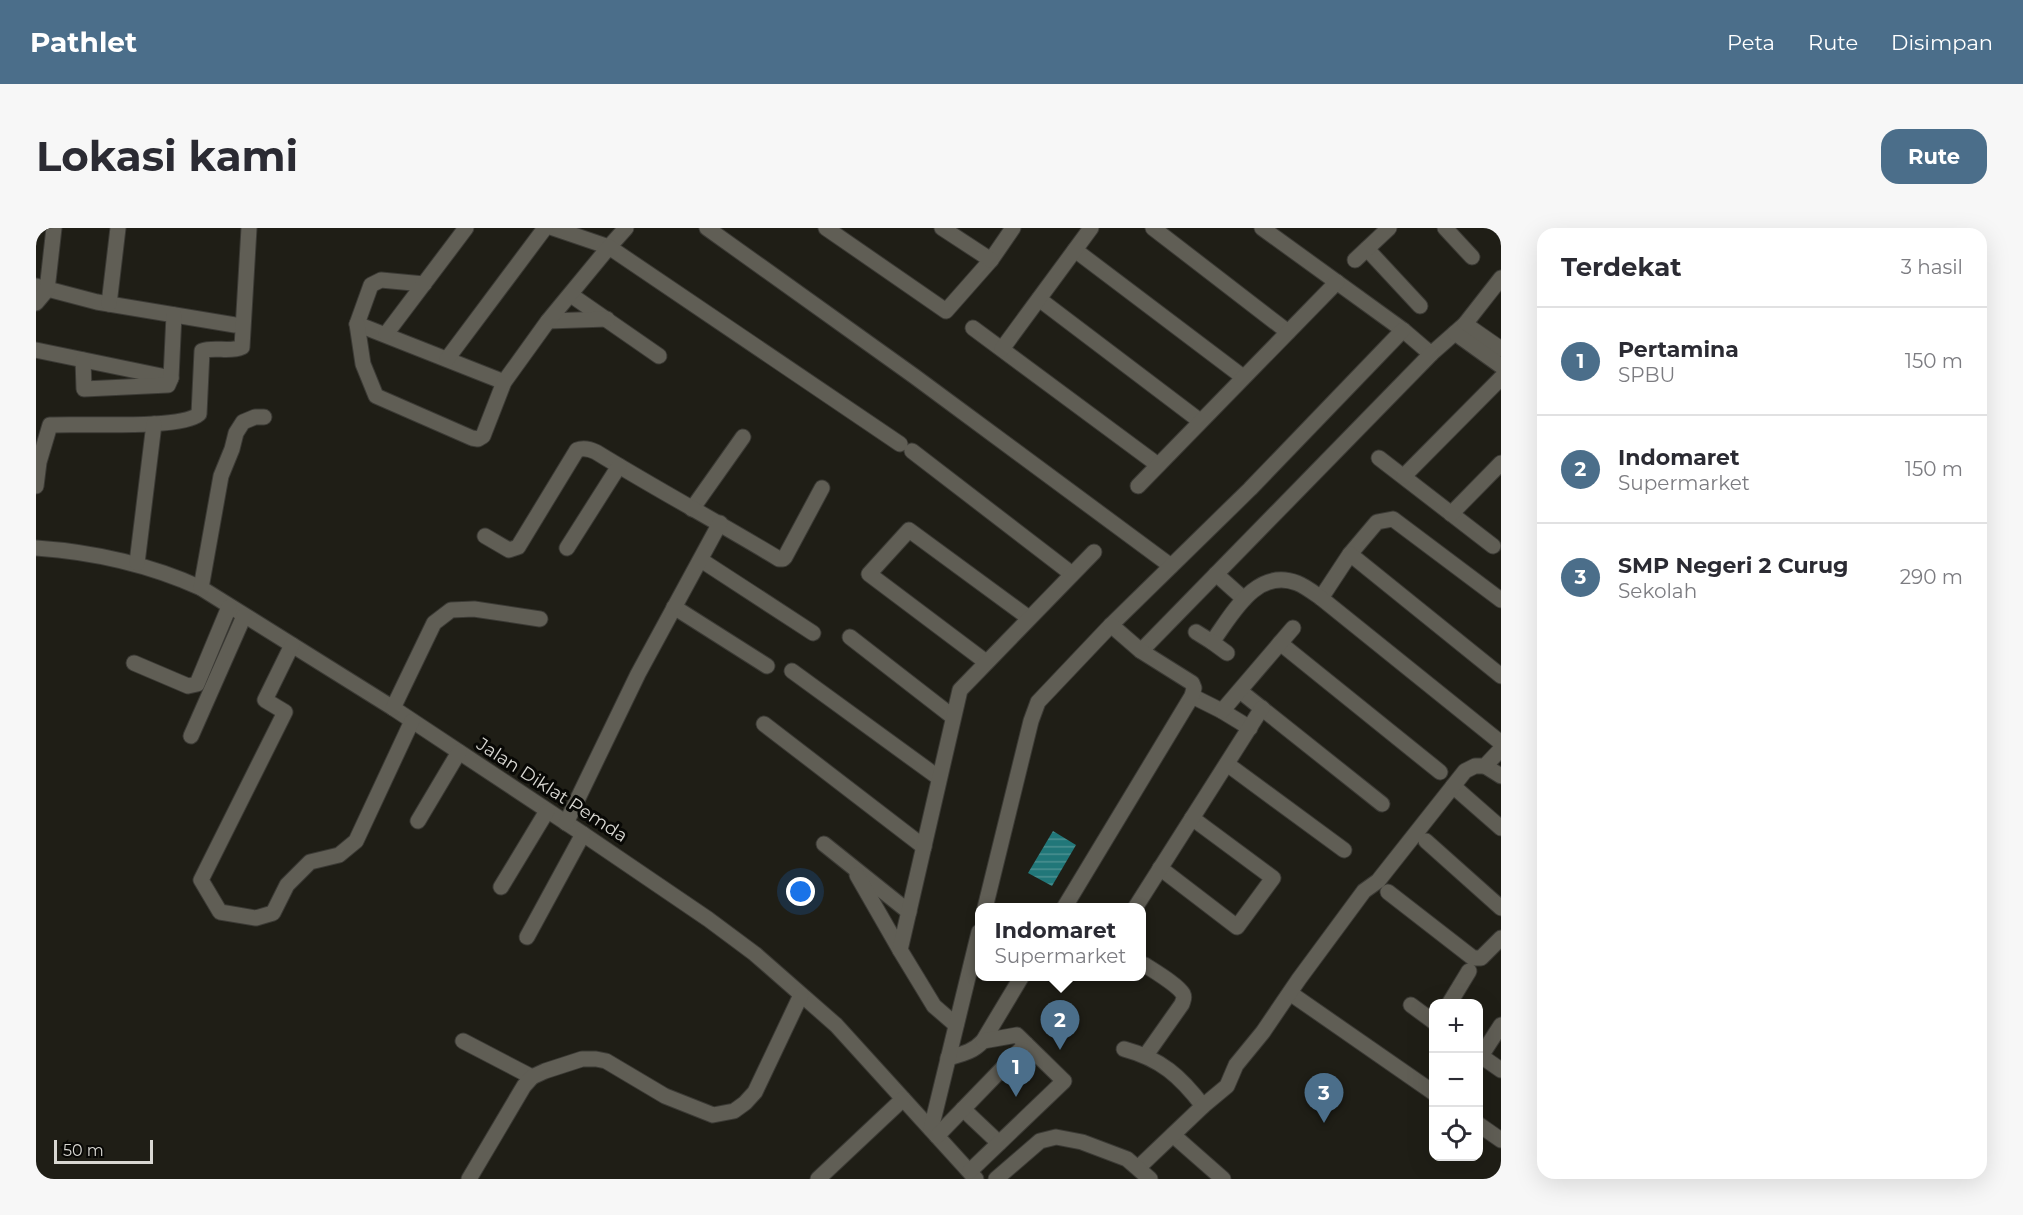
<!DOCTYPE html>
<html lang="id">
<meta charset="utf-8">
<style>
:root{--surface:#fff;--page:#f7f7f7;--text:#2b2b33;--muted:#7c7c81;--line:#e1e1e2;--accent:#4b6e8a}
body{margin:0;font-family:Montserrat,sans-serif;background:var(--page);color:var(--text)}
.controls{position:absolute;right:18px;bottom:18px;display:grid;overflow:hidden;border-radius:12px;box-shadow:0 6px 24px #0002}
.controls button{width:54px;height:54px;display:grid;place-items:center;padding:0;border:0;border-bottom:2px solid var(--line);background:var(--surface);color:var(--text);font:30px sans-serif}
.scale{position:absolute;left:18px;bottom:15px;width:99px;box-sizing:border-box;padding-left:6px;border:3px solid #d9d8d3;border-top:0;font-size:16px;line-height:21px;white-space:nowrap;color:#d9d8d3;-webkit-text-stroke:4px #080805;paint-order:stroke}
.you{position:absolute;left:765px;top:664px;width:21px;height:21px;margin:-15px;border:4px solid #fff;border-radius:50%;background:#1a73e8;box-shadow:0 0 0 9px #1a73e833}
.badge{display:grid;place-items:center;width:39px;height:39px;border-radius:50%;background:var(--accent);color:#fff;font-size:20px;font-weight:700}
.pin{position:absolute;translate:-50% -50px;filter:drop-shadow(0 2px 3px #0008)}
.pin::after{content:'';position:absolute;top:32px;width:21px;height:18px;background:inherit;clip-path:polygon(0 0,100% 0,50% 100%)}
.popup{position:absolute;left:939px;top:675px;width:171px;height:78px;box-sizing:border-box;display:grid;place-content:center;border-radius:12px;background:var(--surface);filter:drop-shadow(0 2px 4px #0005);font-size:20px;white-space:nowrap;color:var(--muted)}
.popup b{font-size:22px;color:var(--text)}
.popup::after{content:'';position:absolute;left:50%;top:100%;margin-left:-12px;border:12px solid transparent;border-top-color:var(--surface)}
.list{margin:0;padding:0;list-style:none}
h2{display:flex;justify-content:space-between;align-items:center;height:78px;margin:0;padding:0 24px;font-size:26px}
h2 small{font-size:20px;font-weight:400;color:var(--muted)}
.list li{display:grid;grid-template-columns:39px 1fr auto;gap:18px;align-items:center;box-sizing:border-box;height:108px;padding:0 24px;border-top:2px solid var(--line)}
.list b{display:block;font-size:22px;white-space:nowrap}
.list p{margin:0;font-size:20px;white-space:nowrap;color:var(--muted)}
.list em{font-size:20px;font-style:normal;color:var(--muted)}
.icon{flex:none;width:33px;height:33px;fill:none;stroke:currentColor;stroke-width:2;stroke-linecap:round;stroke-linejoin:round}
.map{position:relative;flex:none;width:1465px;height:951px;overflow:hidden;border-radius:18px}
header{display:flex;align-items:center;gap:36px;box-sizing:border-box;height:84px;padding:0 30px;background:var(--accent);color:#fff}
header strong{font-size:28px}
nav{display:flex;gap:33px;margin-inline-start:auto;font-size:21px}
.intro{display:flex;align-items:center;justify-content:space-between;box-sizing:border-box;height:144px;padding:0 36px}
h1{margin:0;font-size:42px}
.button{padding:15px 27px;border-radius:18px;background:var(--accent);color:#fff;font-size:21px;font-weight:700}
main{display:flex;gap:36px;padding:0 36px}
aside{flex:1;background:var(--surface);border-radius:18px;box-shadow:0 6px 24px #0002}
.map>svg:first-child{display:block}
.water{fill:url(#water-rules)}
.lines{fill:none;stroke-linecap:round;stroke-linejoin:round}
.minor-casing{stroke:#3b3a35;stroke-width:17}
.minor{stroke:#605e55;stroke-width:15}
.labels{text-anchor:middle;stroke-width:6;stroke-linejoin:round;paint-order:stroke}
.street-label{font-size:18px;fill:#d9d8d3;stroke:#080805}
</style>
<header>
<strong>Pathlet</strong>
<nav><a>Peta</a><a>Rute</a><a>Disimpan</a></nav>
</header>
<div class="intro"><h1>Lokasi kami</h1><a class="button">Rute</a></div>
<main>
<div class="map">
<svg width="1465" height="951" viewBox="0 0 1465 951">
<defs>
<pattern id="water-rules" width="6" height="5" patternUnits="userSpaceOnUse" patternTransform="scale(1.5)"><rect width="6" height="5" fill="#217779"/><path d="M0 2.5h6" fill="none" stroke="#4b9091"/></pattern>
</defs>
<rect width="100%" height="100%" fill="#1f1e16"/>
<!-- water -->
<polygon class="water" points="1017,603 1040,617 1016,658 992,645"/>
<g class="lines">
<!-- minor casing -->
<g class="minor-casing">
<g id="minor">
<polyline points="517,0 573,19 590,0"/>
<polyline points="671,0 878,148 1135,338"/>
<polyline points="790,0 910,83 955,32 977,0"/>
<polyline points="906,0 955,32"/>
<polyline points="1117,0 1252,104"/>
<polyline points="1226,0 1367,102 1395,126 1429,96 1465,50"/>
<polyline points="1409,0 1436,29"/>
<polyline points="1331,21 1384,78"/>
<polyline points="1039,22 1207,149"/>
<polyline points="1319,32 1353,0"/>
<polyline points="388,56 345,52 335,57 321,96 468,154"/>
<polyline points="0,58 61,74 199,97"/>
<polyline points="535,67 623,128"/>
<polyline points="1003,71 1164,193"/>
<polyline points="0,75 11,62 18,0"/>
<polyline points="73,76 82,0"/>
<polyline points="512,93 571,91"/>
<polyline points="321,96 327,136 340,168 436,210 442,211 447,208 468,154 512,93 573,19 864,216"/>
<polyline points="1429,96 1465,121"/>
<polyline points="937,100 1122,237"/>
<polyline points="1419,105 1465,138"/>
<polyline points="350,106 430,0"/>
<polyline points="966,121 1055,0"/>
<polyline points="0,122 135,150"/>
<polyline points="411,131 509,0"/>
<polyline points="47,132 48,161 132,157 135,150 138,87"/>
<polyline points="876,223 1036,346"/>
<polyline points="1343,230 1457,318"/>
<polyline points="1368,248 1465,150"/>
<path d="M0 258 3 234 14 197C42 195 145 202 163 186L166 123C179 118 193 125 206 119L213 0"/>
<polyline points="1102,258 1301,54"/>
<polyline points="656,281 707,209"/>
<polyline points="1415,286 1465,235"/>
<path d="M449 308 473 322 482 319 541 222C548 219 554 221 560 224 620 261 682 294 743 331H747L749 329 786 260"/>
<path d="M0 320C58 324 112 336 165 360L357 480 547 606 672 691 719 726 800 797 940 951"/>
<polyline points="531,320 583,238"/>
<polyline points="1314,326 1341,294 1357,291 1465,372"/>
<polyline points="665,332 777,405"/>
<polyline points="101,335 118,196"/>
<polyline points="1180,346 1208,371"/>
<polyline points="165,360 185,248 196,221 200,205 207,194 219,189 228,189"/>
<polyline points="1285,370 1314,326 1465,448"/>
<polyline points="638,379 731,438"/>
<path d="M1160 404 1176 414C1196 387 1220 339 1261 355 1269 358 1278 365 1285 370L1465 515"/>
<polyline points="814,409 917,489"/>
<polyline points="1176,414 1191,425"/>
<polyline points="1244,415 1404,544"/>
<polyline points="256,417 229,472 249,484 165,652 184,684 220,690 237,685 251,657 274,634 303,627 320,613 376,493"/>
<polyline points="1105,423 1395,126"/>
<polyline points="950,434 833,346 873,302 993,390"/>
<polyline points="98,435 152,458 161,456 193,379"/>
<polyline points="756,443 903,550"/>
<polyline points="1204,463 1346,576"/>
<polyline points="1156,468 1186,483 1214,500"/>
<polyline points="357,480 398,395 415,382 438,381 504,391"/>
<polyline points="1186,483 1257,400"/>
<polyline points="728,496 888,619"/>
<polyline points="155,508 208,388"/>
<polyline points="1191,536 1308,622"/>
<polyline points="1449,538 1465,548"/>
<polyline points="1417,558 1465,600"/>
<polyline points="382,593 423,524"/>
<polyline points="530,595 602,446 684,295"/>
<polyline points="1390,613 1465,680"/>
<polyline points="788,616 873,684"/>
<polyline points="1124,640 1201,699 1237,650 1156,590"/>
<polyline points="821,647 864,722"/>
<polyline points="465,659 511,583"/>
<polyline points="1352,664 1437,730 1445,730 1465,710"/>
<polyline points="949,680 995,493 1002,474 1075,397 1214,261 1367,102"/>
<polyline points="1028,680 1156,468 1158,460 1156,455 1105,423 1075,397"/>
<polyline points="1099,680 1226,480"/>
<polyline points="491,709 547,606"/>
<path d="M1109 737C1118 743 1142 757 1147 766 1149 770 1147 772 1146 776L1110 827"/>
<polyline points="1254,765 1398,865"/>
<polyline points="1413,776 1433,743"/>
<polyline points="1375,777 1398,794"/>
<polyline points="920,797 898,778 864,722 924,462 1058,324"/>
<polyline points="427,813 496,849"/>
<path d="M1088 821C1125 831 1144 848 1167 878"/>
<polyline points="1442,826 1465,842"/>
<polyline points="1445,828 1465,797"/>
<path d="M912 830C926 826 937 824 947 813L986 748"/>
<polyline points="927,881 963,915"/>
<polyline points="1442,896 1465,912"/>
<polyline points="895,901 943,704"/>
<polyline points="1137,907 1187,951"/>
<polyline points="901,908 990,816"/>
<polyline points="1103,939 1167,878 1191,858 1200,837 1227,804 1263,751 1328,663 1342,653 1429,543 1439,538 1449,538 1465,521"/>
<polyline points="934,943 1028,853 981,807 947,813"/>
<polyline points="433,951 488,858 496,849 509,843 546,831 560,831 570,833 629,868 677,887 698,883 709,875 719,864 765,767"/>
<polyline points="782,951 867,871"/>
<polyline points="960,951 1004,913 1020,909 1046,914 1091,931 1114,951"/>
</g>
</g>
<!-- minor -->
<use href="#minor" class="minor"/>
</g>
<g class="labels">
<!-- street labels -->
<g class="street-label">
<text transform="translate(516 562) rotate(33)" y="6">Jalan Diklat Pemda</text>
</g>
</g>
</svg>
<div class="controls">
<button>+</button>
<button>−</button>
<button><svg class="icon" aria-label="locate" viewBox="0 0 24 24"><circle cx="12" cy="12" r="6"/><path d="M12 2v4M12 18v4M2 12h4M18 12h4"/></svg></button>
</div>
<div class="scale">50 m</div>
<div class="you"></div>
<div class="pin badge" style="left:980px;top:869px">1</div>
<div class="pin badge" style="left:1024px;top:822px">2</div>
<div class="popup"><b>Indomaret</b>Supermarket</div>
<div class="pin badge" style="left:1288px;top:895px">3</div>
</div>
<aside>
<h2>Terdekat<small>3 hasil</small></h2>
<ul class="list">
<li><span class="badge">1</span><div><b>Pertamina</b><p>SPBU</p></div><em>150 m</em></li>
<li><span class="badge">2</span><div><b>Indomaret</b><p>Supermarket</p></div><em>150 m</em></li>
<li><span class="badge">3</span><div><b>SMP Negeri 2 Curug</b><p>Sekolah</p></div><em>290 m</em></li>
</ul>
</aside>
</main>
